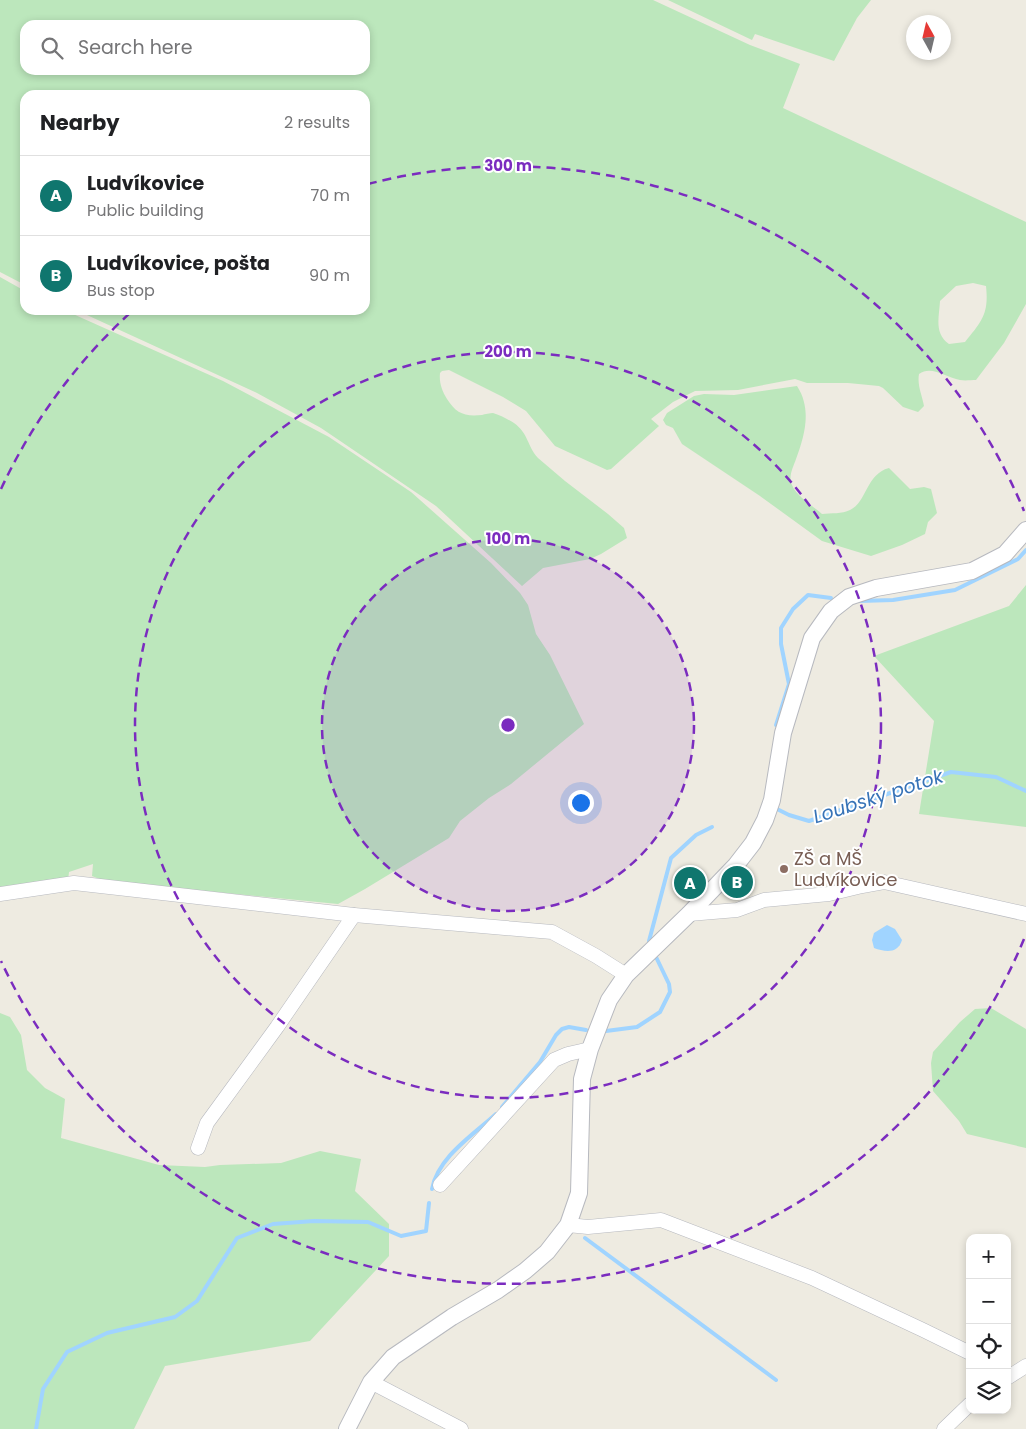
<!DOCTYPE html>
<meta charset="utf-8">
<style>
:root{--surface:#fff;--page:#f6f6f6;--text:#202124;--muted:#757577;--line:#e0e0e0;--accent:#0f766e}
body{margin:0;font-family:Poppins,sans-serif;background:var(--page);color:var(--text)}
.controls{position:absolute;right:15px;bottom:15px;display:grid;overflow:hidden;border-radius:10px;box-shadow:0 2px 8px #0003}
.controls button{width:45px;height:45px;display:grid;place-items:center;padding:0;border:0;border-bottom:1px solid var(--line);background:var(--surface);color:var(--text);font:25px sans-serif}
.compass{position:absolute;left:906px;top:15px;width:45px;height:45px;border-radius:50%;background:var(--surface);box-shadow:0 2px 8px #0003;rotate:352deg}
.you{position:absolute;left:580px;top:802px;width:18px;height:18px;margin:-12px;border:4px solid #fff;border-radius:50%;background:#1a73e8;box-shadow:0 0 0 8px #1a73e833}
.badge{display:grid;place-items:center;width:32px;height:32px;border-radius:50%;background:var(--accent);color:#fff;font-size:16px;font-weight:700}
.pin{position:absolute;translate:-50% -50%;border:2px solid #fff;box-shadow:0 1px 5px #0006}
.list{margin:0;padding:0;list-style:none}
h2{display:flex;justify-content:space-between;align-items:center;height:65px;margin:0;padding:0 20px;font-size:21px}
h2 small{font-size:16px;font-weight:400;color:var(--muted)}
.list li{display:grid;grid-template-columns:32px 1fr auto;gap:15px;align-items:center;box-sizing:border-box;height:80px;padding:0 20px;border-top:1px solid var(--line)}
.list b{display:block;font-size:19px;white-space:nowrap}
.list p{margin:0;font-size:16px;white-space:nowrap;color:var(--muted)}
.list em{font-size:16px;font-style:normal;color:var(--muted)}
.icon{flex:none;width:28px;height:28px;fill:none;stroke:currentColor;stroke-width:2;stroke-linecap:round;stroke-linejoin:round}
.map{position:relative;flex:none;width:1026px;height:1429px;overflow:hidden}
.search{position:absolute;background:var(--surface);box-shadow:0 2px 8px #0003;left:20px;top:20px;width:350px;height:55px;display:flex;align-items:center;gap:12px;box-sizing:border-box;padding:0 18px;border-radius:15px;color:var(--muted);font-size:19px}
.panel{position:absolute;background:var(--surface);box-shadow:0 2px 8px #0003;left:20px;top:90px;width:350px;height:225px;border-radius:15px}
.map>svg:first-child{display:block}
.green{fill:#bce7bc;fill-rule:evenodd}
.water{fill:#a0d4ff}
.lines{fill:none;stroke-linecap:round;stroke-linejoin:round}
.stream{stroke:#a0d4ff;stroke-width:4}
.minor-casing{stroke:#b7b9bf;stroke-width:15}
.tertiary-casing{stroke:#b7b9bf;stroke-width:18}
.minor{stroke:#fff;stroke-width:14}
.tertiary{stroke:#fff;stroke-width:16}
.ring{fill:none;stroke:#7b2cbf;stroke-width:2.5;stroke-dasharray:9 6}
.education-dot{fill:#8d6e63;stroke:#fff;stroke-width:2}
.labels{text-anchor:middle;stroke-width:4;stroke-linejoin:round;paint-order:stroke}
.education-label{font-size:18px;fill:#785e54;stroke:#fff;text-anchor:start}
.water-label{font-size:19px;font-style:italic;fill:#3773b7;stroke:#fff}
.centre{fill:#7b2cbf;stroke:#fff;stroke-width:2.5}
.ring-label{font-size:15px;text-anchor:middle;font-weight:bold;fill:#7b2cbf;stroke:#fff;stroke-width:4;stroke-linejoin:round;paint-order:stroke}
</style>
<div class="map">
<svg width="1026" height="1429" viewBox="0 0 1026 1429">
<rect width="100%" height="100%" fill="#eeebe1"/>
<!-- green -->
<g class="green">
<path d="M0 0H653L750 45 800 64 783 108 1026 222V304L1004 343 976 380C971 380 965 381 960 380 946 378 932 365 919 374 917 385 922 395 924 406L918 412 903 407 883 388 879 386 848 383H807L795 379 738 390 695 391 673 402 651 419 659 426 611 469 607 470 555 446 526 411 503 397 449 370 442 371 440 373C439 383 442 391 447 399 456 413 464 417 482 415 485 414 490 413 493 413 500 415 509 420 514 423 529 434 527 446 538 458L565 481 608 514 624 528 627 538 601 554 590 559 543 568 522 586 436 506 321 428 257 393 76 310H365V95H25V285L0 272ZM25 25H365V70H25ZM973 283 986 286C989 314 982 321 965 342L949 344C934 333 939 318 940 301L956 286Z"/>
<polygon points="668,0 871,0 857,18 834,61 755,34 752,40"/>
<polygon points="0,277 25,291 25,310 64,310 223,381 329,437 411,492 491,563 520,593 528,605 536,634 550,655 584,724 511,784 489,798 460,821 449,838 365,889 338,904 104,881 92,876 93,864 69,872 67,889 0,899"/>
<path d="M797 386C812 409 805 435 796 459 793 468 788 476 792 485 796 496 813 506 822 514 831 513 842 514 850 510 867 502 866 474 889 468L910 489 924 487 931 489 937 513 928 522 925 534 902 545 871 556 822 541 760 496 682 444 673 428 666 425 663 420 667 413 694 396 704 394 734 395Z"/>
<polygon points="1026,585 1026,827 919,814 934,721 874,656 1009,606"/>
<polygon points="991,1008 1026,1029 1026,1148 967,1134 959,1121 933,1091 931,1063 933,1052 960,1022 975,1009"/>
<polygon points="0,1013 10,1017 21,1035 27,1070 45,1088 65,1099 61,1138 159,1165 205,1167 220,1165 281,1163 320,1151 361,1159 355,1191 389,1224 389,1256 310,1341 165,1366 134,1429 0,1429"/>
</g>
<!-- water -->
<path class="water" d="M887 925 895 929 902 940C898 954 885 952 874 948L872 940 874 933Z"/>
<g class="lines">
<!-- stream -->
<g class="stream">
<polyline points="859,601 893,600 955,590 1018,559 1026,550"/>
<polyline points="776,725 789,684 781,644 781,628 793,609 808,595 831,598"/>
<polyline points="775,808 789,815 809,821 951,772 996,777 1026,791"/>
<polyline points="649,941 671,858 696,835 712,827"/>
<polyline points="606,1031 637,1027 660,1012 670,992 669,984 656,957"/>
<polyline points="502,1107 540,1062 556,1035 562,1029 569,1027 586,1030"/>
<path d="M432 1189C438 1157 473 1135 496 1114"/>
<polyline points="585,1238 776,1380"/>
<polyline points="36,1429 43,1389 67,1352 107,1333 175,1317 197,1301 237,1238 273,1224 314,1221 368,1222 401,1236 426,1231 429,1203"/>
</g>
<!-- minor casing -->
<g class="minor-casing">
<g id="minor">
<polyline points="0,894 74,883 354,915 552,932 596,956 626,975"/>
<polyline points="689,914 737,910 764,900 829,894 862,886 884,882 1026,914"/>
<polyline points="198,1148 207,1123 277,1027 354,915"/>
<polyline points="440,1185 554,1060 568,1054 590,1049"/>
<polyline points="568,1225 588,1227 661,1220 812,1278 923,1330 970,1353"/>
<polyline points="1007,1378 1026,1366"/>
<polyline points="371,1382 461,1429"/>
<polyline points="944,1429 970,1404"/>
</g>
</g>
<!-- tertiary casing -->
<g class="tertiary-casing">
<polyline id="tertiary" points="347,1429 371,1382 393,1357 452,1317 498,1290 525,1271 547,1252 568,1225 579,1193 582,1079 590,1049 609,1000 626,975 689,914 736,865 753,843 765,820 772,800 783,733 812,638 831,611 849,597 876,588 972,571 1005,554 1026,530"/>
</g>
<!-- minor -->
<use href="#minor" class="minor"/>
<!-- tertiary -->
<use href="#tertiary" class="tertiary"/>
</g>
<!-- distance rings -->
<circle cx="508" cy="725" r="186" fill="#7b2cbf" fill-opacity=".12"/>
<g class="ring">
<circle cx="508" cy="725" r="186"/>
<circle cx="508" cy="725" r="373"/>
<path d="M1024 939A559 559 0 0 1 1 961M1 489A559 559 0 0 1 130 313M368 184A559 559 0 0 1 1024 511"/>
</g>
<!-- markers -->
<circle class="education-dot" cx="784" cy="869" r="5"/>
<g class="labels">
<!-- education labels -->
<g class="education-label">
<text x="794" y="865">ZŠ a MŠ<tspan x="794" dy="21">Ludvíkovice</tspan></text>
</g>
<!-- water labels -->
<g class="water-label">
<text transform="translate(878 796) rotate(-18)" y="7">Loubský potok</text>
</g>
</g>
<circle cx="508" cy="725" r="8" class="centre"/>
<g class="ring-label">
<text x="508" y="171">300 m</text>
<text x="508" y="357">200 m</text>
<text x="508" y="544">100 m</text>
</g>
</svg>
<div class="controls">
<button>+</button>
<button>−</button>
<button><svg class="icon" aria-label="locate" viewBox="0 0 24 24"><circle cx="12" cy="12" r="6"/><path d="M12 2v4M12 18v4M2 12h4M18 12h4"/></svg></button>
<button><svg class="icon" aria-label="layers" viewBox="0 0 24 24"><path d="M12 4l9 5-9 5-9-5zM3 14l9 5 9-5"/></svg></button>
</div>
<svg class="compass" viewBox="-18 -18 36 36"><path d="M0-13l5 13h-10z" fill="#e53935"/><path d="M0 13l5-13h-10z" fill="#757577"/></svg>
<div class="you"></div>
<div class="pin badge" style="left:690px;top:883px">A</div>
<div class="pin badge" style="left:737px;top:882px">B</div>
<div class="search"><svg class="icon" aria-label="search" viewBox="0 0 24 24"><circle cx="10" cy="10" r="6"/><path d="M15 15l6 6"/></svg>Search here</div>
<section class="panel">
<h2>Nearby<small>2 results</small></h2>
<ul class="list">
<li><span class="badge">A</span><div><b>Ludvíkovice</b><p>Public building</p></div><em>70 m</em></li>
<li><span class="badge">B</span><div><b>Ludvíkovice, pošta</b><p>Bus stop</p></div><em>90 m</em></li>
</ul>
</section>
</div>
